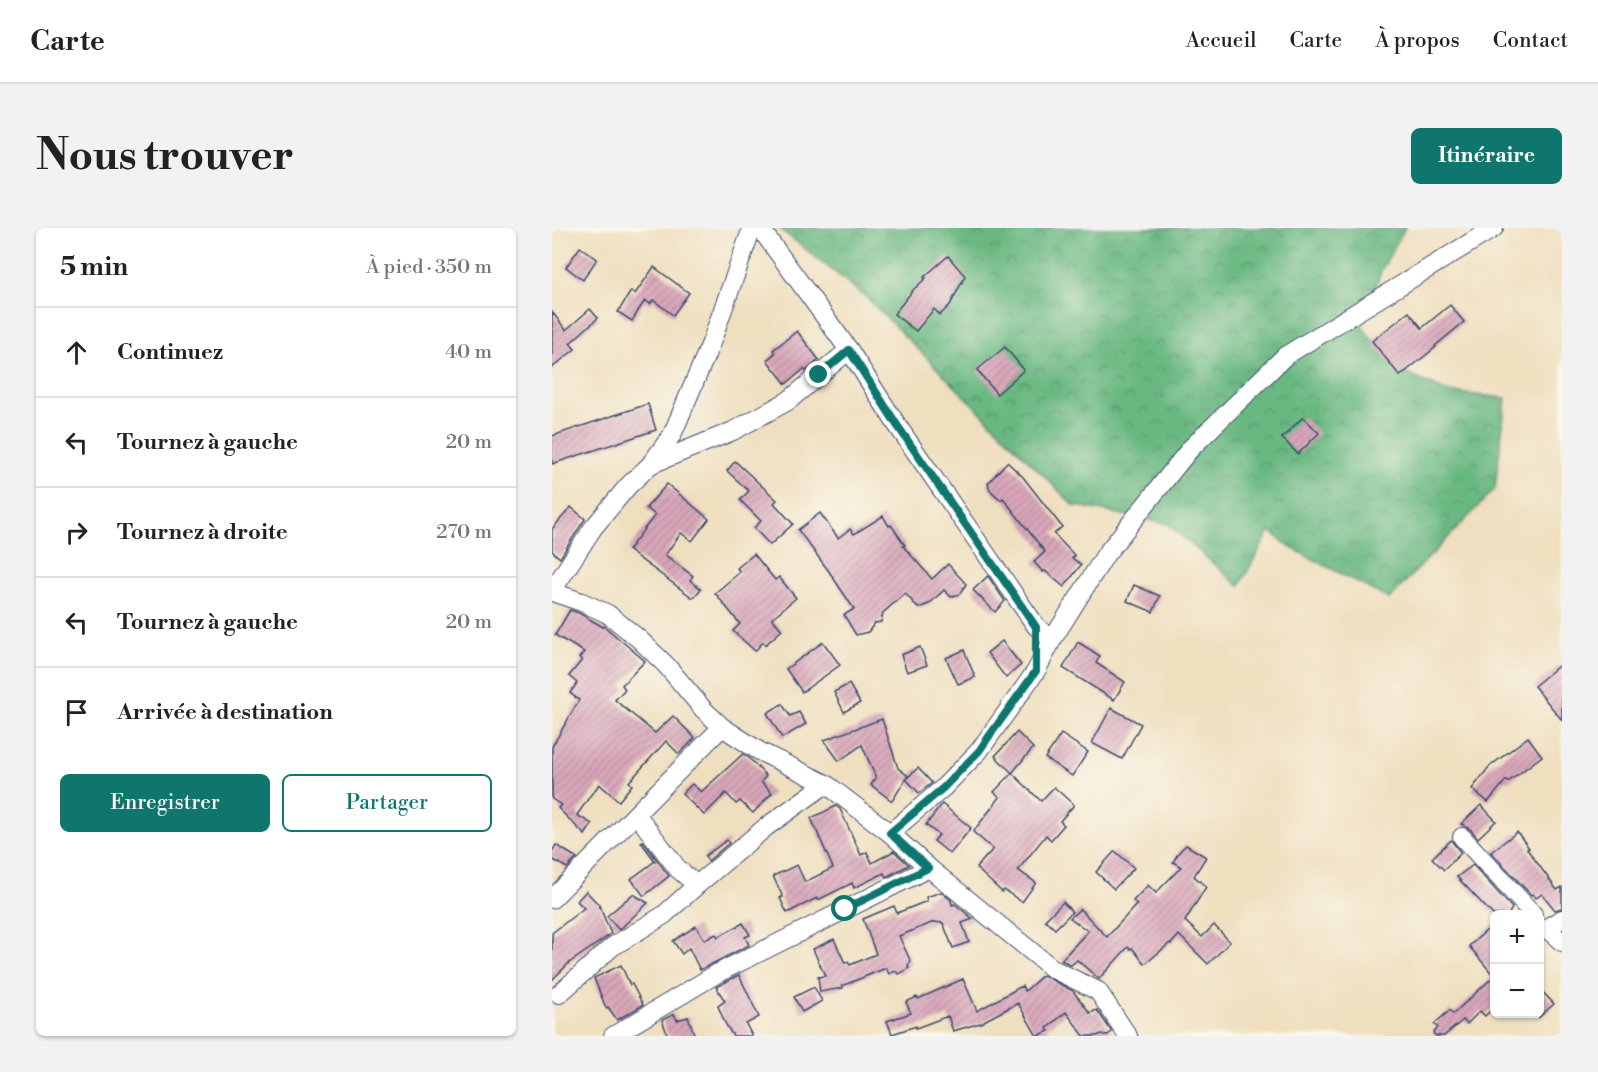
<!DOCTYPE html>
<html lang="fr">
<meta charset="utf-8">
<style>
:root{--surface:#fff;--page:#f2f2f2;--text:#222;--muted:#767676;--line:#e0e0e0;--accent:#0f766e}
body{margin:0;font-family:"Libre Bodoni",serif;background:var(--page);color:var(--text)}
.controls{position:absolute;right:18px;bottom:18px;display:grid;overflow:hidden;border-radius:9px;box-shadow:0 2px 4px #0004}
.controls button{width:54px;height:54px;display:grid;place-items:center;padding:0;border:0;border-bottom:2px solid var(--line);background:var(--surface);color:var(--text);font:30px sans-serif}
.stop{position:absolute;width:18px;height:18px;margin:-14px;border:4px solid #0f766e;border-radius:50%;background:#fff}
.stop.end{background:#0f766e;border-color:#fff;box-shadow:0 2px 6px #0008}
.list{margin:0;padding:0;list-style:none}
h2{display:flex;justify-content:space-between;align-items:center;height:78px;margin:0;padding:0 24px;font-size:26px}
h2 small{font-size:20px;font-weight:400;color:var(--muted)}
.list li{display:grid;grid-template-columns:39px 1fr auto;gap:18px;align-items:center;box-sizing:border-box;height:90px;padding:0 24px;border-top:2px solid var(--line)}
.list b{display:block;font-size:22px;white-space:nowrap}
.list em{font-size:20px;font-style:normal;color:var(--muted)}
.actions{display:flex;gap:12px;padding:18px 24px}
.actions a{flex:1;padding:14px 0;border:2px solid var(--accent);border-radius:9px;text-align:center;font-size:21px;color:var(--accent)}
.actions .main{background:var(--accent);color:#fff}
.icon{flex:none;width:33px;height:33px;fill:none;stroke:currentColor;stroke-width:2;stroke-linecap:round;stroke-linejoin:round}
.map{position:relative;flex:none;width:1010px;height:808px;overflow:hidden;border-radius:9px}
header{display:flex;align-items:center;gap:36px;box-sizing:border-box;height:84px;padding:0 30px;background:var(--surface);border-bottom:2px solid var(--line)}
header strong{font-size:28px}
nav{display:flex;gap:33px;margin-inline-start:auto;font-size:21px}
.intro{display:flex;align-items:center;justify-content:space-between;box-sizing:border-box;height:144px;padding:0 36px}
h1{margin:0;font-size:42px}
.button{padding:15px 27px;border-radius:9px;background:var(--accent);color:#fff;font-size:21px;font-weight:700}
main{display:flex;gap:36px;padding:0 36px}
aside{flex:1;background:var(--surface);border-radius:9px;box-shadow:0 2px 4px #0004}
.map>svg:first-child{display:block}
.forest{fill:url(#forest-crowns);stroke:#427470;stroke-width:1.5}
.building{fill:url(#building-hatch)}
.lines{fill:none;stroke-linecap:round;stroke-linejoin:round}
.minor-casing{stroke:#3b496d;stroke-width:20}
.minor{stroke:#fff;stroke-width:18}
.route{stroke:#0f766e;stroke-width:8}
</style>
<header>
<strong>Carte</strong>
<nav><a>Accueil</a><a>Carte</a><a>À propos</a><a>Contact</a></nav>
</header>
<div class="intro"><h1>Nous trouver</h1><a class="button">Itinéraire</a></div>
<main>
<aside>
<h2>5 min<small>À pied · 350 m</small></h2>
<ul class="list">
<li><svg class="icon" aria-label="ahead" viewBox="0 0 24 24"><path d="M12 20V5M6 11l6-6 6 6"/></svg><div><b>Continuez</b></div><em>40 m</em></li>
<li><svg class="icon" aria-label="left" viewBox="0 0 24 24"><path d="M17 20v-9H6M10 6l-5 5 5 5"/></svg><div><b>Tournez à gauche</b></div><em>20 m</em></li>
<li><svg class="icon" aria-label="right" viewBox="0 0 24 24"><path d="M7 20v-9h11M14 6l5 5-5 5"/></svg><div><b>Tournez à droite</b></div><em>270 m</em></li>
<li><svg class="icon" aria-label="left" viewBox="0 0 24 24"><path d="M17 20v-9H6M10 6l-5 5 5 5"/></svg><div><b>Tournez à gauche</b></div><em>20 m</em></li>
<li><svg class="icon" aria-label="arrive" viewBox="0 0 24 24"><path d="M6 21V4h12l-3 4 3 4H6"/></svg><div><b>Arrivée à destination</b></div></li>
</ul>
<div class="actions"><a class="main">Enregistrer</a><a>Partager</a></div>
</aside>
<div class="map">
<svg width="1010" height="808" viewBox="0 0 1010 808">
<defs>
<pattern id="forest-crowns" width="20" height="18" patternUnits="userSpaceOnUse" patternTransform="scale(1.5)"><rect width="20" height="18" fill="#69b881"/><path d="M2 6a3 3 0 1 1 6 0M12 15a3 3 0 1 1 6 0" fill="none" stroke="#56966d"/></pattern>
<pattern id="building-hatch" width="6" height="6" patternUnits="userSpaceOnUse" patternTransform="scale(1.5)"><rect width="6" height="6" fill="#d9a7ba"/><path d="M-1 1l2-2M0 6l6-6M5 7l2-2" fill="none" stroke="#af889a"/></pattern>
</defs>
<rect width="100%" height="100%" fill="#fbf7ec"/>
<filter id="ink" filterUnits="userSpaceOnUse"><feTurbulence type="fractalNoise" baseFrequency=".0167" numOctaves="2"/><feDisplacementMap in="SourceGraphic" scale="12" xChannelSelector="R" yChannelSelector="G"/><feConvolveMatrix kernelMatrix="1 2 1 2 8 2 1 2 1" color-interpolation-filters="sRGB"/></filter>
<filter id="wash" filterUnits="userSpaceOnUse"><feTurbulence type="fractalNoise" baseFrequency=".008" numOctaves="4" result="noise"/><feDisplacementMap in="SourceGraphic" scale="24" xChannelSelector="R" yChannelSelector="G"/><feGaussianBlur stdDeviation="1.35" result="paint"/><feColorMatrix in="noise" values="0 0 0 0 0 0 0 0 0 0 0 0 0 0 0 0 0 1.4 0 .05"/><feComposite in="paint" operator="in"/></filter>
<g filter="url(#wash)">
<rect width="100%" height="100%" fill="#efdfbf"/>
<!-- forest -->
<polygon class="forest" points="227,0 853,0 829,43 810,99 844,141 896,164 954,170 943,261 837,371 738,319 718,303 687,358 616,296 521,277 315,70"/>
<g id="blocks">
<!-- building -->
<g class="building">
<polygon points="28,19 45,31 31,52 14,39"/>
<polygon points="396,28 413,48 398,77 388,87 382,81 364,103 342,86 362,61 374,50 372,49"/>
<polygon points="102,39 137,65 121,87 101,72 98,76 93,72 80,93 66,84 79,63 83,66"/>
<polygon points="898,77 912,94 883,118 884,119 848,148 820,113 857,84 870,100"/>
<polygon points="38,81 46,90 18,115 23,121 0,140 0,84 14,102"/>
<polygon points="245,103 267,132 254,143 252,141 234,156 215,132 223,125 221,122"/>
<polygon points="453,119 472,142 445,166 425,142"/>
<polygon points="96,176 104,202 0,236 0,208"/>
<polygon points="751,189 767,205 746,226 730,210"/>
<polygon points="183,233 225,272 222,275 241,296 218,317 202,300 209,293 188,272 197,263 175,243"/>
<polygon points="455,234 471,249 510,299 502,306 523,328 520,330 529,337 512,359 493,343 491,344 482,334 493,324 451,270 449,272 438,262 436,255"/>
<polygon points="115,256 157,291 140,313 129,305 113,327 141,348 138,352 149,361 141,370 76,322 103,287 94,280"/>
<polygon points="19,279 33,291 8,330 0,323 0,301"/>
<polygon points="268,285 286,310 298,301 302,306 331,288 337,298 339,297 353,317 351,318 380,351 396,336 414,356 408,366 399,369 392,362 377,376 366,380 353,365 331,385 329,394 323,395 316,404 304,407 292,387 302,381 276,342 246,302"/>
<polygon points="202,326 223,352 227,349 244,370 220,390 230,402 213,417 211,414 203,423 181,403 188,396 163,365 188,344 185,340"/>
<polygon points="436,348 453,373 443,384 421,362"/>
<polygon points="582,357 608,368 601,384 575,373"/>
<polygon points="18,382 27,385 51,399 52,398 93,433 70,457 73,461 63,472 103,505 121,488 143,510 127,526 114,513 77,554 80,557 67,573 47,556 42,564 40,565 25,587 40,596 33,607 6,580 9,577 0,571 0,519 27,472 18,465 25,455 17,448 30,432 27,430 32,424 3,407"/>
<polygon points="450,413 469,437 454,450 435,425"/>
<polygon points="271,414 288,437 250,464 234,441"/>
<polygon points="526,414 548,428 544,435 573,454 562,472 511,440"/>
<polygon points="368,419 375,437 355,444 349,427"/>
<polygon points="412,422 423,449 406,456 394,430"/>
<polygon points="1010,435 1010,492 982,458"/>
<polygon points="297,456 308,475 292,484 282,464"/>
<polygon points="230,476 238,488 247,484 254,496 230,510 215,485"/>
<polygon points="559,480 589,496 570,531 540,515"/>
<polygon points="330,491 346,540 356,548 340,573 319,557 324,550 310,517 287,533 272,512"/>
<polygon points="465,504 481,520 460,545 443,528"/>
<polygon points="509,506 536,524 520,548 493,530"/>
<polygon points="976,509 990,528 956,554 954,552 936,574 920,561 937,539"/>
<polygon points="191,526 197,530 214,548 209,554 220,565 201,585 188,573 184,576 174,565 152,587 130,566 140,556 149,564"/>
<polygon points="366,540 380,555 367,565 354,551"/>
<polygon points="460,545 489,573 502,559 522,577 508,593 512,597 499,612 494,607 466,642 484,655 470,674 452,662 450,664 424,640 441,621 421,604 448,569 442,564"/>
<polygon points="390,576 419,600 398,626 382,613 387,607 374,597"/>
<polygon points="929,577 944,593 926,610 918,601 909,596"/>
<polygon points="284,578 288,581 309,627 315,624 320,635 342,623 357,637 334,649 332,645 302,660 300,655 266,672 265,670 235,685 228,670 231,669 221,648 245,637 253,654 281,640 259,590"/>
<polygon points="965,604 977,620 975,621 1005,662 1010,659 1010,680 1003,682 990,666 984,670 981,666 979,667 939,624"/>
<polygon points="175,612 177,615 156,633 153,628"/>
<polygon points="899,612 909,625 892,642 880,630"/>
<polygon points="91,613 117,648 92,668 79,651 103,633 89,614"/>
<polygon points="4,617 25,630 15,640 0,631 0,624"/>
<polygon points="634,617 654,629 642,648 654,659 633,693 650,709 662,697 678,714 656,736 627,707 619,716 618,715 593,736 580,720 578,721 576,719 547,751 525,732 519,737 509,732 536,703 518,690 528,681 555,709 585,676 581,673 596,657 604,665 629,639 621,634 627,624"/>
<polygon points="563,623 582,640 562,661 544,644"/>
<polygon points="921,637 960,680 956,687 941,687 905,649"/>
<polygon points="34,663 47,677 59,706 17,735 0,752 0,705 32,680 25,673"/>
<polygon points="389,664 399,672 400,677 403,676 421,691 410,695 417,714 401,720 391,695 382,694 347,708 359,734 356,737 357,740 347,746 343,743 337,746 334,740 290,758 291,760 268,764 266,749 273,748 261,721 282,711 293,735 296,734 298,737 324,726 311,691 342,678 345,685 375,673 374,669"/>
<polygon points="81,666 96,675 67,702 55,688"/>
<polygon points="511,674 520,684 503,701 493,692"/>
<polygon points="191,695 198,707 193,709 197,717 148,742 137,720 130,726 121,713 144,698 153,712 164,706 166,709"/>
<polygon points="942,696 942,779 933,788 928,783 915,796 911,792 892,808 884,808 881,805 886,800 882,796 898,782 901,786 942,748 917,718"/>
<polygon points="69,737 78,757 80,756 91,777 65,792 56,779 54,780 42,750"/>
<polygon points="187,747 207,789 194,796 200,808 181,808 173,795 166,778 173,773 164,759"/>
<polygon points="491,747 521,763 538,785 545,782 560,804 554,808 549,806 545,808 532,808 514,784 495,800 497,803 485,808 466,775 432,793 432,794 401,803 396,788 364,800 364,798 340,806 335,793 359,785 354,774 365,769 366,771 411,751 425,783 470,758 473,763"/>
<polygon points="262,759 270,773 250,784 242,769"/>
<polygon points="987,760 1002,776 987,789"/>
<polygon points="122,786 125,792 136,789 143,808 116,808 110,792"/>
</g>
</g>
</g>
<g filter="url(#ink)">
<use href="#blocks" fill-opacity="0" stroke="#3b496d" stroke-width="1.5"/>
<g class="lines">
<!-- minor casing -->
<g class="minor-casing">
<g id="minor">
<polyline points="208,0 297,122 345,197 484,398 500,412"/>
<polyline points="100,236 181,203 236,173 297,122"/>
<polyline points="0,363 41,300 76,258 98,237 120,207 159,115 200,0"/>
<polyline points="0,364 30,374 56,386 87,411 114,437 151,481 170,499 207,523 274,556 338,605 377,640 501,741 546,763 576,808"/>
<polyline points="85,587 126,641 145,657"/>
<polyline points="338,605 391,560 427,523 484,443 500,412 554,326 638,221 733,128 942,0"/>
<polyline points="910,609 981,686"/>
<polyline points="0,671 170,499"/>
<polyline points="1010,691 994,700 1010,714"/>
<polyline points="7,766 60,719 112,687 145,657 214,599 274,556"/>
<polyline points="61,808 166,745 377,640"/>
</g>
</g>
<!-- minor -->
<use href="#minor" class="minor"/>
</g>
</g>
<g class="lines" filter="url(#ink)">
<!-- route -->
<polyline class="route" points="267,147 297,122 345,197 484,399 484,443 438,507 427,523 391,560 338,605 376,640 293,681"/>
</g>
</svg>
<div class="controls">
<button>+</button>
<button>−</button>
</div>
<div class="stop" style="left:293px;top:681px"></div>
<div class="stop end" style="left:267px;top:147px"></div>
</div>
</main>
